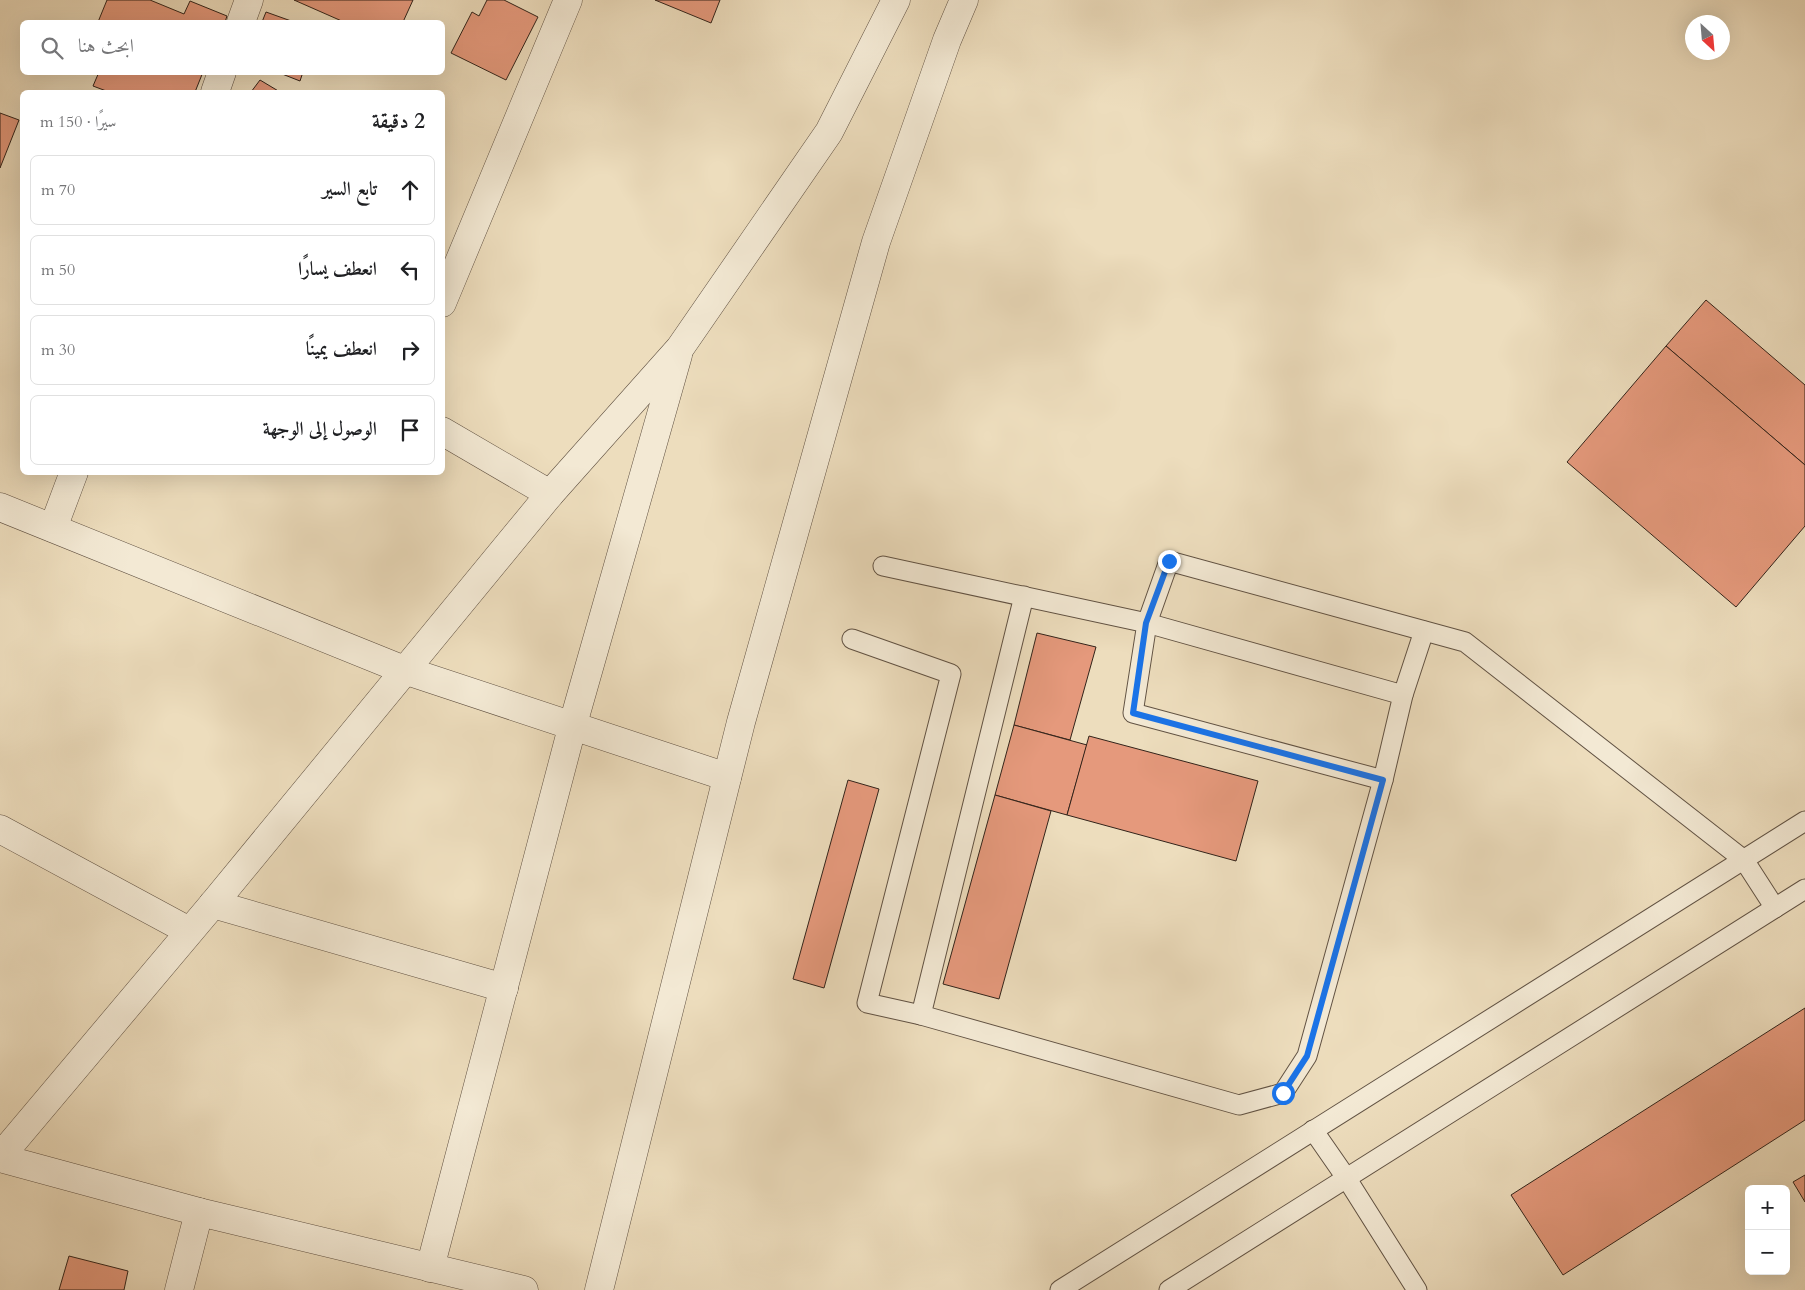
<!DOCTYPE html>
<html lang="ar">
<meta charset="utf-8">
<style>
:root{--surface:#fff;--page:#f2f2f2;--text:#202124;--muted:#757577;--line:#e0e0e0}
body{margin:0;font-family:Cardo,Amiri,serif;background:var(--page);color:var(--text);direction:rtl}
.controls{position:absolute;right:15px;bottom:15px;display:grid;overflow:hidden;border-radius:8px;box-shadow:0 5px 20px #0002}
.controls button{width:45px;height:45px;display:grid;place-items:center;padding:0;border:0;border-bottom:1px solid var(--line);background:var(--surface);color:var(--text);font:25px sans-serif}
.compass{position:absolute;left:1685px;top:15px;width:45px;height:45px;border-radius:50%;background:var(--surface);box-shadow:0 5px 20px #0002;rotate:154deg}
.stop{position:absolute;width:15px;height:15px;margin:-11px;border:4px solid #1a73e8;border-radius:50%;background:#fff}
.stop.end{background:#1a73e8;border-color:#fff;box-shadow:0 1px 5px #0008}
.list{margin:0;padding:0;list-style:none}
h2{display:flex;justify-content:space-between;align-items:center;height:65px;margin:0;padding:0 20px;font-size:21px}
h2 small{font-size:16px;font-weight:400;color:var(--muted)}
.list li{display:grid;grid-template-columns:32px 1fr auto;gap:15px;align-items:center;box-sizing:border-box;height:70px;margin:0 10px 10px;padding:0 10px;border:1px solid var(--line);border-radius:8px}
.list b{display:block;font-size:19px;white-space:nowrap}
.list em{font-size:16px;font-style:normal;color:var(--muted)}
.icon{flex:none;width:28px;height:28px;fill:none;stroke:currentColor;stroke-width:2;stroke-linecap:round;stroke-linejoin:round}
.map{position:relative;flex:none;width:1805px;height:1290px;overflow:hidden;direction:ltr}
.search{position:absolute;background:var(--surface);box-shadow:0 5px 20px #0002;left:20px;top:20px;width:425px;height:55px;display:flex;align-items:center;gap:12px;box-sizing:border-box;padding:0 18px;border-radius:8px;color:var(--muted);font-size:19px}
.panel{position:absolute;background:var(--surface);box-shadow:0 5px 20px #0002;left:20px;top:90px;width:425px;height:385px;border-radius:8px;direction:rtl}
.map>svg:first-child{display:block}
.building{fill:#e5997c;stroke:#32231a}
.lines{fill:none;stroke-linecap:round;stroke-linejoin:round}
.service-casing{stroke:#615243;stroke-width:21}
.minor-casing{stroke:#615243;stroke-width:29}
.tertiary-casing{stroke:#615243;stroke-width:29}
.service{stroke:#f3e9d4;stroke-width:19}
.minor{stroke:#f3e9d4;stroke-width:28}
.tertiary{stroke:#f3e9d4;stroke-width:28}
.route{stroke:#1a73e8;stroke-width:6}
</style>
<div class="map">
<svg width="1805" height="1290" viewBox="0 0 1805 1290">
<rect width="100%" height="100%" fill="#edddbd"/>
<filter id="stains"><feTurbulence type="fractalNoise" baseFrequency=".004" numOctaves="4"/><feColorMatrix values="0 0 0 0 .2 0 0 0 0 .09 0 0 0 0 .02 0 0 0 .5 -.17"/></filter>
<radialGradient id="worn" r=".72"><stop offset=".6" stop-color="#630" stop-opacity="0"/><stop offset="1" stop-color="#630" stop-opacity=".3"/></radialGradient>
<!-- building -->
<g class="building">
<polygon points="107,0 150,0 184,14 190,1 227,16 225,22 98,22"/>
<polygon points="294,0 413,0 403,22 344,22"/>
<polygon points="487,0 504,0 538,17 506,80 451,53 472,12 479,16"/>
<polygon points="655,0 720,0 711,23"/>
<polygon points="266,12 294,22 262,22"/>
<polygon points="99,72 203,72 195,92 109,92 93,86"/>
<polygon points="277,72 303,72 300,81"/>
<polygon points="260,80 280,92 251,92"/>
<polygon points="0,113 19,120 0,168"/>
<polygon points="1706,300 1805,385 1805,465 1666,346"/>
<polygon points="1666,346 1805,465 1805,526 1736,607 1567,462"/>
<polygon points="1037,633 1096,647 1070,740 1014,725"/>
<polygon points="1014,725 1087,745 1067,815 995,795"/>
<polygon points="1089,736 1258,781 1236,861 1067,815"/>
<polygon points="848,780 879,789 824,988 793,979"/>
<polygon points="995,795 1051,811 999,999 943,984"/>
<polygon points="1805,1008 1805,1120 1563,1275 1511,1195"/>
<polygon points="1805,1175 1805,1202 1793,1182"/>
<polygon points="69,1256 128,1271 124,1290 59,1290"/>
</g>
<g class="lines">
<!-- service casing -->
<g class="service-casing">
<g id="service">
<polyline points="883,566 1147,623 1403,695"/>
<polyline points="852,639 951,674 867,1003 921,1015 1239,1105 1283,1093 1307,1056 1383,780 1403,695 1424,631"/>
<polyline points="1383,780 1133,713 1147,623 1169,561 1465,642 1744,860 1775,908"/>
<polyline points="921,1015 1024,596"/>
<polyline points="1313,1130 1347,1179 1417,1290"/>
<polyline points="1060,1290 1805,821"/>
<polyline points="1169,1290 1805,889"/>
</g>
</g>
<!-- minor casing -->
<g class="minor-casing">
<g id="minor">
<polyline points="241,22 249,0"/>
<polyline points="215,92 222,72"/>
<polyline points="442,303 568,0"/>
<polyline points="442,431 550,494"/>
<polyline points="0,507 404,670 727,777"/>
<polyline points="53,528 74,472"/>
<polyline points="0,829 189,931"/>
<polyline points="213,904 504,988"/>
<polyline points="0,1157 213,904 550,494 680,348 829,132 896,0"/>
<polyline points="0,1158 199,1212"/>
<polyline points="430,1268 573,724 678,355"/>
<polyline points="179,1290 199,1212 524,1290"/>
</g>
</g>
<!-- tertiary casing -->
<g class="tertiary-casing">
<polyline id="tertiary" points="599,1290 741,722 876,242 947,40 964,0"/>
</g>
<!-- service -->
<use href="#service" class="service"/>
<!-- minor -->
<use href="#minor" class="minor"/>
<!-- tertiary -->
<use href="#tertiary" class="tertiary"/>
</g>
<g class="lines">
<!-- route -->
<polyline class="route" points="1169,561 1146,623 1133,713 1383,780 1307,1056 1283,1093"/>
</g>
<rect width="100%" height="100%" filter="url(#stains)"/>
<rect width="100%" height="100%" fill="url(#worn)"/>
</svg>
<div class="controls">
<button>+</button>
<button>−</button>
</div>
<svg class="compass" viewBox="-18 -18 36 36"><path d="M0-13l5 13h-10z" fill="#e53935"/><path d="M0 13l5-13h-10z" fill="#757577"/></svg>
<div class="stop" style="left:1283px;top:1093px"></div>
<div class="stop end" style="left:1169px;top:561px"></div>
<div class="search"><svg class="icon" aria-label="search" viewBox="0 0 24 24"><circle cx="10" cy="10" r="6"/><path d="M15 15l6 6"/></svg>ابحث هنا</div>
<section class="panel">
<h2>2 دقيقة<small>سيرًا · 150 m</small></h2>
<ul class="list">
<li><svg class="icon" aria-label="ahead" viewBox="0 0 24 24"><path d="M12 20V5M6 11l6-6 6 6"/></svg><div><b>تابع السير</b></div><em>70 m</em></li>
<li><svg class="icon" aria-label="left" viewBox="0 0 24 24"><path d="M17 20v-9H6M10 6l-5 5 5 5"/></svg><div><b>انعطف يسارًا</b></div><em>50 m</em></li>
<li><svg class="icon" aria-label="right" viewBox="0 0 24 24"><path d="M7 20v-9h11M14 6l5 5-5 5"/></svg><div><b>انعطف يمينًا</b></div><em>30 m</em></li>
<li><svg class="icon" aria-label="arrive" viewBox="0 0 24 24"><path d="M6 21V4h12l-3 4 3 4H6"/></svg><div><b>الوصول إلى الوجهة</b></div></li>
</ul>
</section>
</div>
